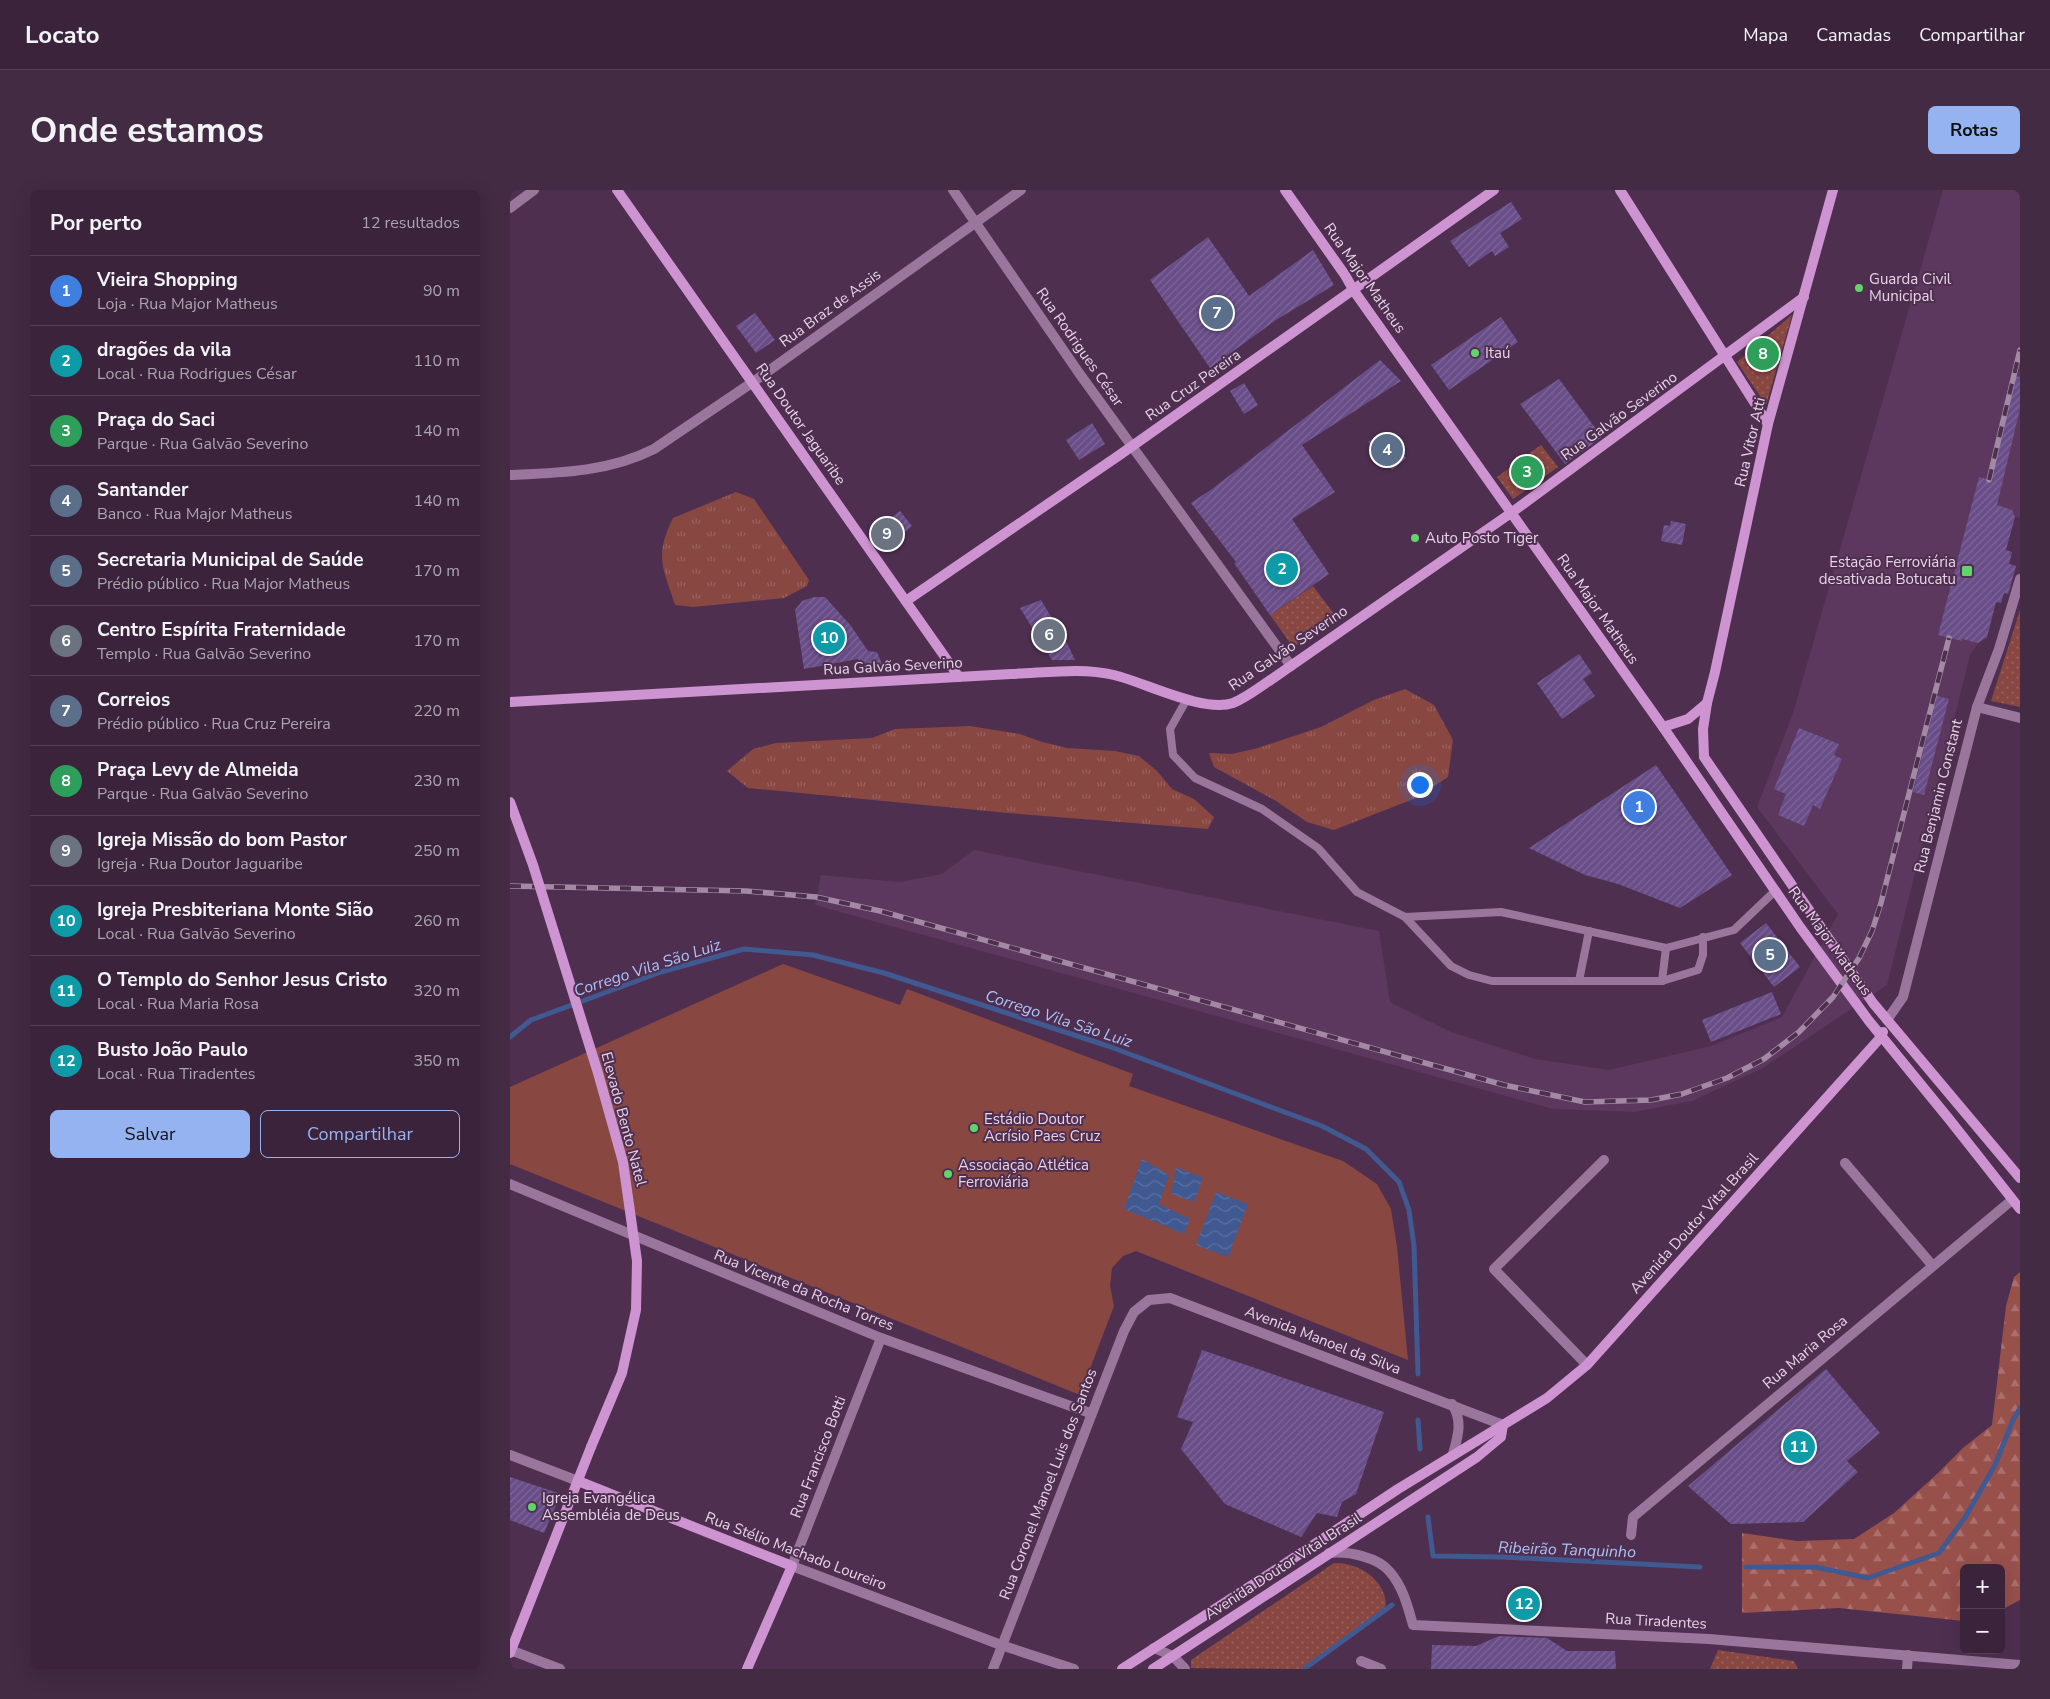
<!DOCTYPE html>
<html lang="pt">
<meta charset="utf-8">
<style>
:root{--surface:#3b233c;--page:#422b43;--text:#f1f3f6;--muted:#aca4af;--line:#544056;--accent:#95b2f1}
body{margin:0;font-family:"Nunito Sans",sans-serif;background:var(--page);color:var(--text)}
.controls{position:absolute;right:15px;bottom:15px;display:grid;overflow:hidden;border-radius:8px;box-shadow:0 5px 20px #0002}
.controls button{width:45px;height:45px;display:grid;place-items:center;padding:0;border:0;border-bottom:1px solid var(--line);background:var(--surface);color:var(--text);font:25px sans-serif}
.you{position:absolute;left:909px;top:594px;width:18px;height:18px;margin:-12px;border:4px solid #fff;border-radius:50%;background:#1a73e8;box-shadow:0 0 0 8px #1a73e833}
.badge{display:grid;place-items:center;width:32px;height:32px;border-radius:50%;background:var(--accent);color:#fff;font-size:16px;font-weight:700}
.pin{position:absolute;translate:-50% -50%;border:2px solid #fff;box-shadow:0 1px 5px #0006}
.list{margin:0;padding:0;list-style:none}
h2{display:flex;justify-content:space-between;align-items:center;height:65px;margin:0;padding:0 20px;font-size:21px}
h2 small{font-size:16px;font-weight:400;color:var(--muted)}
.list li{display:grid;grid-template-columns:32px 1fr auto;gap:15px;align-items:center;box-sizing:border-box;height:70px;padding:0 20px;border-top:1px solid var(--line)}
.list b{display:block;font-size:19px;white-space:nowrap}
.list p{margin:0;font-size:16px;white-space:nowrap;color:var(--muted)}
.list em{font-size:16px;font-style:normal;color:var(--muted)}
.actions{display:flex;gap:10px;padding:15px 20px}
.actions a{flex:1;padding:11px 0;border:1px solid var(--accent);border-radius:8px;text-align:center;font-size:18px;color:var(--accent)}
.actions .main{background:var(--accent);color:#111}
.map{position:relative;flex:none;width:1510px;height:1479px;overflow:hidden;border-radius:8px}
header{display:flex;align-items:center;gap:30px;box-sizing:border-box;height:70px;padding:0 25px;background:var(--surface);border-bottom:1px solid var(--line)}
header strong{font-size:24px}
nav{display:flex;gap:28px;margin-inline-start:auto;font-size:18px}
.intro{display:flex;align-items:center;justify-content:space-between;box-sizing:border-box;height:120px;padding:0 30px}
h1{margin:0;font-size:35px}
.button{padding:12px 22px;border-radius:8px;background:var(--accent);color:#111;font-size:18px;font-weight:700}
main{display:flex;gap:30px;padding:0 30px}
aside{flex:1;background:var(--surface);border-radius:8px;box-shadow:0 5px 20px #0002}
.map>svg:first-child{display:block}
.built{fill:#5c375e}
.grass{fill:url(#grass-tufts)}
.forest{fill:url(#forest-firs)}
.park{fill:url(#park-dots)}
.pitch{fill:#894742}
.water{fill:url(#water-waves)}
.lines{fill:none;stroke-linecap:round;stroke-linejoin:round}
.stream{stroke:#405991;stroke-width:5}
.building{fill:url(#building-hatch)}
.service{stroke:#9a769c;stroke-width:8}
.minor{stroke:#9a769c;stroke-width:10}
.tertiary{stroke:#9a769c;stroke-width:10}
.secondary{stroke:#ce94d1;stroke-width:10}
.rail-casing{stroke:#a38aa4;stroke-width:5.5}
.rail{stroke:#4f2f50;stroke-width:4;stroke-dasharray:11;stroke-linecap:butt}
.secondary-bridge{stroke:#ce94d1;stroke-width:10}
.poi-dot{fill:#61d46a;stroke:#4f2f50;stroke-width:2}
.labels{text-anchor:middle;stroke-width:4;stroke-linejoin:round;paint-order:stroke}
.street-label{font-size:15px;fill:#e7d3e7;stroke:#4f2f50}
.poi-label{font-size:15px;fill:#e7d3e7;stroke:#4f2f50;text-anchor:start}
.water-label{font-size:16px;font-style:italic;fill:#aac2f5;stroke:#4f2f50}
</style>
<header>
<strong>Locato</strong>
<nav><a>Mapa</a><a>Camadas</a><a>Compartilhar</a></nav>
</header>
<div class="intro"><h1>Onde estamos</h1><a class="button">Rotas</a></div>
<main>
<aside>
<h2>Por perto<small>12 resultados</small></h2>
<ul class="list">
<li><span class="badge" style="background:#3f7fe0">1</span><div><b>Vieira Shopping</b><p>Loja · Rua Major Matheus</p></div><em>90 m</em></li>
<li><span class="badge" style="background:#0f9aa8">2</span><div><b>dragões da vila</b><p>Local · Rua Rodrigues César</p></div><em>110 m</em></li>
<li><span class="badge" style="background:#2e9e5b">3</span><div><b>Praça do Saci</b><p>Parque · Rua Galvão Severino</p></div><em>140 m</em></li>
<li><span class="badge" style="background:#5c6f8a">4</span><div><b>Santander</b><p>Banco · Rua Major Matheus</p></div><em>140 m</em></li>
<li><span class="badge" style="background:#5c6f8a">5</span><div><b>Secretaria Municipal de Saúde</b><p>Prédio público · Rua Major Matheus</p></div><em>170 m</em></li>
<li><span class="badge" style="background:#6b7280">6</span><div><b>Centro Espírita Fraternidade</b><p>Templo · Rua Galvão Severino</p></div><em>170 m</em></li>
<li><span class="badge" style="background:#5c6f8a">7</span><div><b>Correios</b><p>Prédio público · Rua Cruz Pereira</p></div><em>220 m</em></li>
<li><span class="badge" style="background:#2e9e5b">8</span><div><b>Praça Levy de Almeida</b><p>Parque · Rua Galvão Severino</p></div><em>230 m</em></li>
<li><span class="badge" style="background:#6b7280">9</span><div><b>Igreja Missão do bom Pastor</b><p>Igreja · Rua Doutor Jaguaribe</p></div><em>250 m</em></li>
<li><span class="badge" style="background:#0f9aa8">10</span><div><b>Igreja Presbiteriana Monte Sião</b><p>Local · Rua Galvão Severino</p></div><em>260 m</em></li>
<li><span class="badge" style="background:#0f9aa8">11</span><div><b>O Templo do Senhor Jesus Cristo</b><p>Local · Rua Maria Rosa</p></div><em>320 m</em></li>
<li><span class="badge" style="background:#0f9aa8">12</span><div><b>Busto João Paulo</b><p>Local · Rua Tiradentes</p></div><em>350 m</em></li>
</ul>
<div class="actions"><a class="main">Salvar</a><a>Compartilhar</a></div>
</aside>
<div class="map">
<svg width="1510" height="1479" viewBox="0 0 1510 1479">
<defs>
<pattern id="grass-tufts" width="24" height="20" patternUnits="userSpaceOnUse" patternTransform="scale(1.25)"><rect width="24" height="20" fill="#894742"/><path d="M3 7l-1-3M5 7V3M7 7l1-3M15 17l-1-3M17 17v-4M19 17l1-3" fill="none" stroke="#9a615d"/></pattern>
<pattern id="forest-firs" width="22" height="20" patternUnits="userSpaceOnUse" patternTransform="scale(1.25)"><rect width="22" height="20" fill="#98504b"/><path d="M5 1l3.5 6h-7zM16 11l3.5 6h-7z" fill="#ab706e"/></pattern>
<pattern id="park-dots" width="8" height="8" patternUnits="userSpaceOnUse" patternTransform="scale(1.25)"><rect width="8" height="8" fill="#894742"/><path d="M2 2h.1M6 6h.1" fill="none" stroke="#9a615d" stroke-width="1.8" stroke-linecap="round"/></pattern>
<pattern id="water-waves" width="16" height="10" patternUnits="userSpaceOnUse" patternTransform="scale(1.25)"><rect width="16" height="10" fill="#405991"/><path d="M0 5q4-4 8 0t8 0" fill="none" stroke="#5c70a0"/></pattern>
<pattern id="building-hatch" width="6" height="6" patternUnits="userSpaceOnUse" patternTransform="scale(1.25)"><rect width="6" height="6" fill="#694d88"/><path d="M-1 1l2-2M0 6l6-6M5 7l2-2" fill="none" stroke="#7e6699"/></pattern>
</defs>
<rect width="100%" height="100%" fill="#4f2f50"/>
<!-- built -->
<polygon class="built" points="1433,0 1510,0 1510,328 1505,327 1496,360 1502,362 1499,374 1506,376 1499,404 1494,403 1486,412 1477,447 1468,453 1460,465 1377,795 1253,878 1182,911 1124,922 1043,919 305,715 311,685 390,692 432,684 464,660 869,741 880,812 941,842 1025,869 1099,880 1201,856 1272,827 1328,724 1247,617 1283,523"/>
<!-- grass -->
<g class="grass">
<path d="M226 302 244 309 299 390 297 396 274 408 183 417 165 415C153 377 144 367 163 328Z"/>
<polygon points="895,499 924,515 943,550 938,587 906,608 824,640 797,632 766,611 704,577 699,563 722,564 748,558 811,537 864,510"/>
<polygon points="460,536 510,544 532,552 557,558 605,561 629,566 647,581 662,599 684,609 704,627 698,639 498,623 238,598 217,581 243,559 266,553 362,548 385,539"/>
</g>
<!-- forest -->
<polygon class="forest" points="1510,1082 1510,1410 1491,1420 1491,1378 1454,1378 1454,1431 1329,1418 1232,1423 1232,1343 1287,1351 1344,1349 1384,1323 1428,1283 1453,1258 1482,1235 1496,1116 1504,1087"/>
<!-- park -->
<g class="park">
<polygon points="1282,125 1256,215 1227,172"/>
<polygon points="1031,255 1048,277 1003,309 987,287"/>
<polygon points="803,396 827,428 783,457 760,425"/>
<polygon points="1510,420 1510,517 1481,511"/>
<path d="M824 1373C848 1372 875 1389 876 1415L873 1419 792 1479 681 1478V1470Z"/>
<polygon points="1208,1460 1284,1471 1288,1479 1200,1479"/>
</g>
<!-- pitch -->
<polygon class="pitch" points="273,774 390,815 397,799 623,884 619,896 833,971 867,994 881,1019 887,1057 898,1170 626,1061 613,1066 602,1078 600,1096 604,1116 570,1205 0,974 0,897"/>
<!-- water -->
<g class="water">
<polygon points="632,969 659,985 649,1014 680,1029 674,1044 614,1019"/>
<polygon points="666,977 693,988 684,1012 661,1004"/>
<polygon points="706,1002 738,1014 718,1067 686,1055"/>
</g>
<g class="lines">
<!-- stream -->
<g class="stream">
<polyline points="0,847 21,830 151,782 234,759 303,765 374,783 598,856 812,936 856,959 889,992 899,1020 904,1056 908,1184"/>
<polyline points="908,1230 910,1259"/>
<polyline points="918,1327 923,1366 992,1367 1190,1377"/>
<polyline points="1236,1377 1305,1377 1358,1388 1429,1363 1456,1326 1485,1275 1503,1230 1510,1218"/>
<polyline points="794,1479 882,1415"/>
</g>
</g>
<!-- building -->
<g class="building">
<polygon points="1001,12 1012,29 990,43 999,57 985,66 982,61 959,77 940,51"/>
<polygon points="698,47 739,106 803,60 824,95 766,130 700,178 640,90"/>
<polygon points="245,123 265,150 246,163 226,136"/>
<polygon points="991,127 1008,152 939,200 921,175"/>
<polygon points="870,170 891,191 792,255 825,302 782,329 819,384 760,425 724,373 726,372 681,313 702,299"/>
<polygon points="1505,186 1510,187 1510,219 1487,315 1502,320 1505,327 1496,360 1502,362 1499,374 1506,376 1498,404 1494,403 1491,413 1486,412 1477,447 1468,453 1452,449 1452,451 1428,445 1469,287 1480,290"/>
<polygon points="1049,189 1092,247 1055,274 1010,214"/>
<polygon points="734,193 748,215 734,224 720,201"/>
<polygon points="582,233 595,254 569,270 556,250"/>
<polygon points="875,242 896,268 882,280 858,252"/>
<polygon points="390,321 402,336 383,353 371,335"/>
<polygon points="1161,331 1176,334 1172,355 1151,351 1154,335 1160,336"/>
<polygon points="304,407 315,407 341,436 358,461 367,462 372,474 354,479 348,469 294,479 285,420 292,411"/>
<polygon points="531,410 558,455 565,470 542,470 510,418"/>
<polygon points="1069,464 1082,483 1073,489 1085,506 1052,529 1027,493"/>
<polygon points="1427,506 1439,509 1414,605 1403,602"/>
<polygon points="1289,538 1329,554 1324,565 1332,569 1310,619 1303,615 1294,636 1268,625 1276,604 1264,599"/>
<polygon points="1146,575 1222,685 1170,718 1108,694 1075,685 1019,658"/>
<polygon points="1256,733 1290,777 1264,797 1230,753"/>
<polygon points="1262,802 1271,824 1201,852 1192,830"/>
<polygon points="692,1160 874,1222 846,1304 832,1312 827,1327 807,1323 791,1347 715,1314 671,1259 683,1232 667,1227"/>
<polygon points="1316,1179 1370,1243 1337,1271 1348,1282 1293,1332 1221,1334 1178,1296"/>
<polygon points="0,1287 51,1304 34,1343 0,1330"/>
<polygon points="989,1446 1037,1448 1057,1461 1105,1461 1106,1479 921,1479 922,1455 966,1456"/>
</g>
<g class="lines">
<!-- service -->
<g class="service">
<polyline points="677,509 660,539 663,565 685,588 752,619 808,658 847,702 895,727 991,722 1156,758 1224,740 1265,701"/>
<polyline points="895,727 941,776 959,785 982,791 1152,791 1188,780 1193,765 1193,747"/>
<polyline points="1069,791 1079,741"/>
<polyline points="1152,791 1156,758"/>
</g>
<!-- minor -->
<g class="minor">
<polyline points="1467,517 1510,528"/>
<polyline points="1335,973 1422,1075"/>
<polyline points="0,994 371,1148 580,1223"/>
<polyline points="1077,1175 984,1079 1094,970"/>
<path d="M942 1214C953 1231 948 1246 943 1264"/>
<polyline points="1121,1345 1123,1327 1502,1010"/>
<polyline points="282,1376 371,1148"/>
<polyline points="851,1471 871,1479"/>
<polyline points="483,1479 614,1141 624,1122 639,1110 660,1108 993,1235"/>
<polyline points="1397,1479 1398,1465"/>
</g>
<!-- tertiary -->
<g class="tertiary">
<polyline points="443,0 569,183 781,476"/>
<polyline points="0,18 24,0"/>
<path d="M0 285C49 283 99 282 144 259L243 192 511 0"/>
<polyline points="1377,830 1393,807 1467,517 1489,459 1510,389"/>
<polyline points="0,1265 68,1291"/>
<path d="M819 1363C838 1361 868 1367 880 1382 893 1397 898 1417 903 1435L1199 1449 1510 1475"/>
<polyline points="282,1376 491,1455 564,1479"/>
<polyline points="644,1458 663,1466 675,1479"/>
<polyline points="0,1460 50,1479"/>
</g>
<!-- secondary -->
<g class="secondary">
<polyline points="107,0 449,487"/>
<polyline points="775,0 835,85 844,101 1153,537 1290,737 1359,831 1439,929 1510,1019"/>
<polyline points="1110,0 1258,234"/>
<polyline points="1323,0 1258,234 1205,482 1197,513 1193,539 1194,567 1363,813 1510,988"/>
<polyline points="396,411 611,264 984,0"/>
<path d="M0 512 501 484C534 483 572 477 604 485 634 492 693 523 723 513 736 508 750 497 762 489L1001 323 1294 107"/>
<polyline points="1153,537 1178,529 1197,513"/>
<polyline points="68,1291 282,1376 237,1479"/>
<polyline points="0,1463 81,1257"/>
<polyline points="612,1479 767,1379 888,1299 1037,1208 1077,1175 1371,847 1373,842"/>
<polyline points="643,1479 967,1267 991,1247 993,1235"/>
</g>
<!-- rail casing -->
<g class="rail-casing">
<g id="rail">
<polyline points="1479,290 1510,160"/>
<polyline points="0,696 236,701 306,707 370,721 994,895 1075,912 1141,910 1172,904 1217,888 1254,869 1289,842 1323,807 1349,768 1362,741 1371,713 1439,448"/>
</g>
</g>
<!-- rail -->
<use href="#rail" class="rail"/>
<!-- secondary-bridge -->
<polyline class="secondary-bridge" points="0,612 23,675 88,883 113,972 127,1071 126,1120 112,1183 81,1257"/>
</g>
<!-- markers -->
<g class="poi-dot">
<circle cx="1349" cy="98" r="5"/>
<circle cx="965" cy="163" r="5"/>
<circle cx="905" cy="348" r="5"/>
<rect x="1451" y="375" width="12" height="12" rx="2.5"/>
<circle cx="464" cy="938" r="5"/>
<circle cx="438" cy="984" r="5"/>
<circle cx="22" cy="1317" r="5"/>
</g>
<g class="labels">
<!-- street labels -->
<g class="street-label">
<text transform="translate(855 88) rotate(55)" y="5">Rua Major Matheus</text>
<text transform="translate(320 118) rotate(-36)" y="5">Rua Braz de Assis</text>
<text transform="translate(570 157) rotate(55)" y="5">Rua Rodrigues César</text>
<text transform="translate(683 195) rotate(-35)" y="5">Rua Cruz Pereira</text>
<text transform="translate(1109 226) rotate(-36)" y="5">Rua Galvão Severino</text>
<text transform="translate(291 234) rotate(55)" y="5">Rua Doutor Jaguaribe</text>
<text transform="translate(1240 252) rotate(-77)" y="5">Rua Vitor Atti</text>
<text transform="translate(1088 419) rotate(55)" y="5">Rua Major Matheus</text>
<text transform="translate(778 458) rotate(-34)" y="5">Rua Galvão Severino</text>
<text transform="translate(383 476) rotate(-3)" y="5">Rua Galvão Severino</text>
<text transform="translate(1428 606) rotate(-76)" y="5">Rua Benjamin Constant</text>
<text transform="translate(1320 751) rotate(54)" y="5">Rua Major Matheus</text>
<text transform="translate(114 929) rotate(75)" y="5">Elevado Bento Natel</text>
<text transform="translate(1184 1033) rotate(-48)" y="5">Avenida Doutor Vital Brasil</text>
<text transform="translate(294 1100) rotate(22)" y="5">Rua Vicente da Rocha Torres</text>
<text transform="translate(813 1150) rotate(21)" y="5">Avenida Manoel da Silva</text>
<text transform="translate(1295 1162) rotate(-40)" y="5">Rua Maria Rosa</text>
<text transform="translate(308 1267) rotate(-69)" y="5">Rua Francisco Botti</text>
<text transform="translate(538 1294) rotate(-69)" y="5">Rua Coronel Manoel Luis dos Santos</text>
<text transform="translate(286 1361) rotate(21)" y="5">Rua Stélio Machado Loureiro</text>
<text transform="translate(773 1376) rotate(-33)" y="5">Avenida Doutor Vital Brasil</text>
<text transform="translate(1146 1431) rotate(3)" y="5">Rua Tiradentes</text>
</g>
<!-- poi labels -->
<g class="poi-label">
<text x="1359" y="94">Guarda Civil<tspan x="1359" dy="17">Municipal</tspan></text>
<text x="975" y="168">Itaú</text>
<text x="915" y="353">Auto Posto Tiger</text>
<text x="1446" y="377" text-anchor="end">Estação Ferroviária<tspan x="1446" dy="17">desativada Botucatu</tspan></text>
<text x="474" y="934">Estádio Doutor<tspan x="474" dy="17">Acrísio Paes Cruz</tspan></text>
<text x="448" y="980">Associação Atlética<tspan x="448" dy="17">Ferroviária</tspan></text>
<text x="32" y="1313">Igreja Evangélica<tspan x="32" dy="17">Assembléia de Deus</tspan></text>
</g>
<!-- water labels -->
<g class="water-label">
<text transform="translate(137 777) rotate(-18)" y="6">Corrego Vila São Luiz</text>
<text transform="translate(549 828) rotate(18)" y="6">Corrego Vila São Luiz</text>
<text transform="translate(1057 1359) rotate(2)" y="6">Ribeirão Tanquinho</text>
</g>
</g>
</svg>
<div class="controls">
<button>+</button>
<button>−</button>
</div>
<div class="you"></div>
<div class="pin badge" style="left:1129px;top:617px;background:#3f7fe0">1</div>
<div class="pin badge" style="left:772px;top:379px;background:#0f9aa8">2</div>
<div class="pin badge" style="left:1017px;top:282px;background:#2e9e5b">3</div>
<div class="pin badge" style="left:877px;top:260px;background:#5c6f8a">4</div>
<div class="pin badge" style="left:1260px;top:765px;background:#5c6f8a">5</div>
<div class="pin badge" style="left:539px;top:445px;background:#6b7280">6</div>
<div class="pin badge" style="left:707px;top:123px;background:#5c6f8a">7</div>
<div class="pin badge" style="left:1253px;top:164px;background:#2e9e5b">8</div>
<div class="pin badge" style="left:377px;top:344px;background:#6b7280">9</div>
<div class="pin badge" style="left:319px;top:448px;background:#0f9aa8">10</div>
<div class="pin badge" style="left:1289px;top:1257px;background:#0f9aa8">11</div>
<div class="pin badge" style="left:1014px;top:1414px;background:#0f9aa8">12</div>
</div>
</main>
